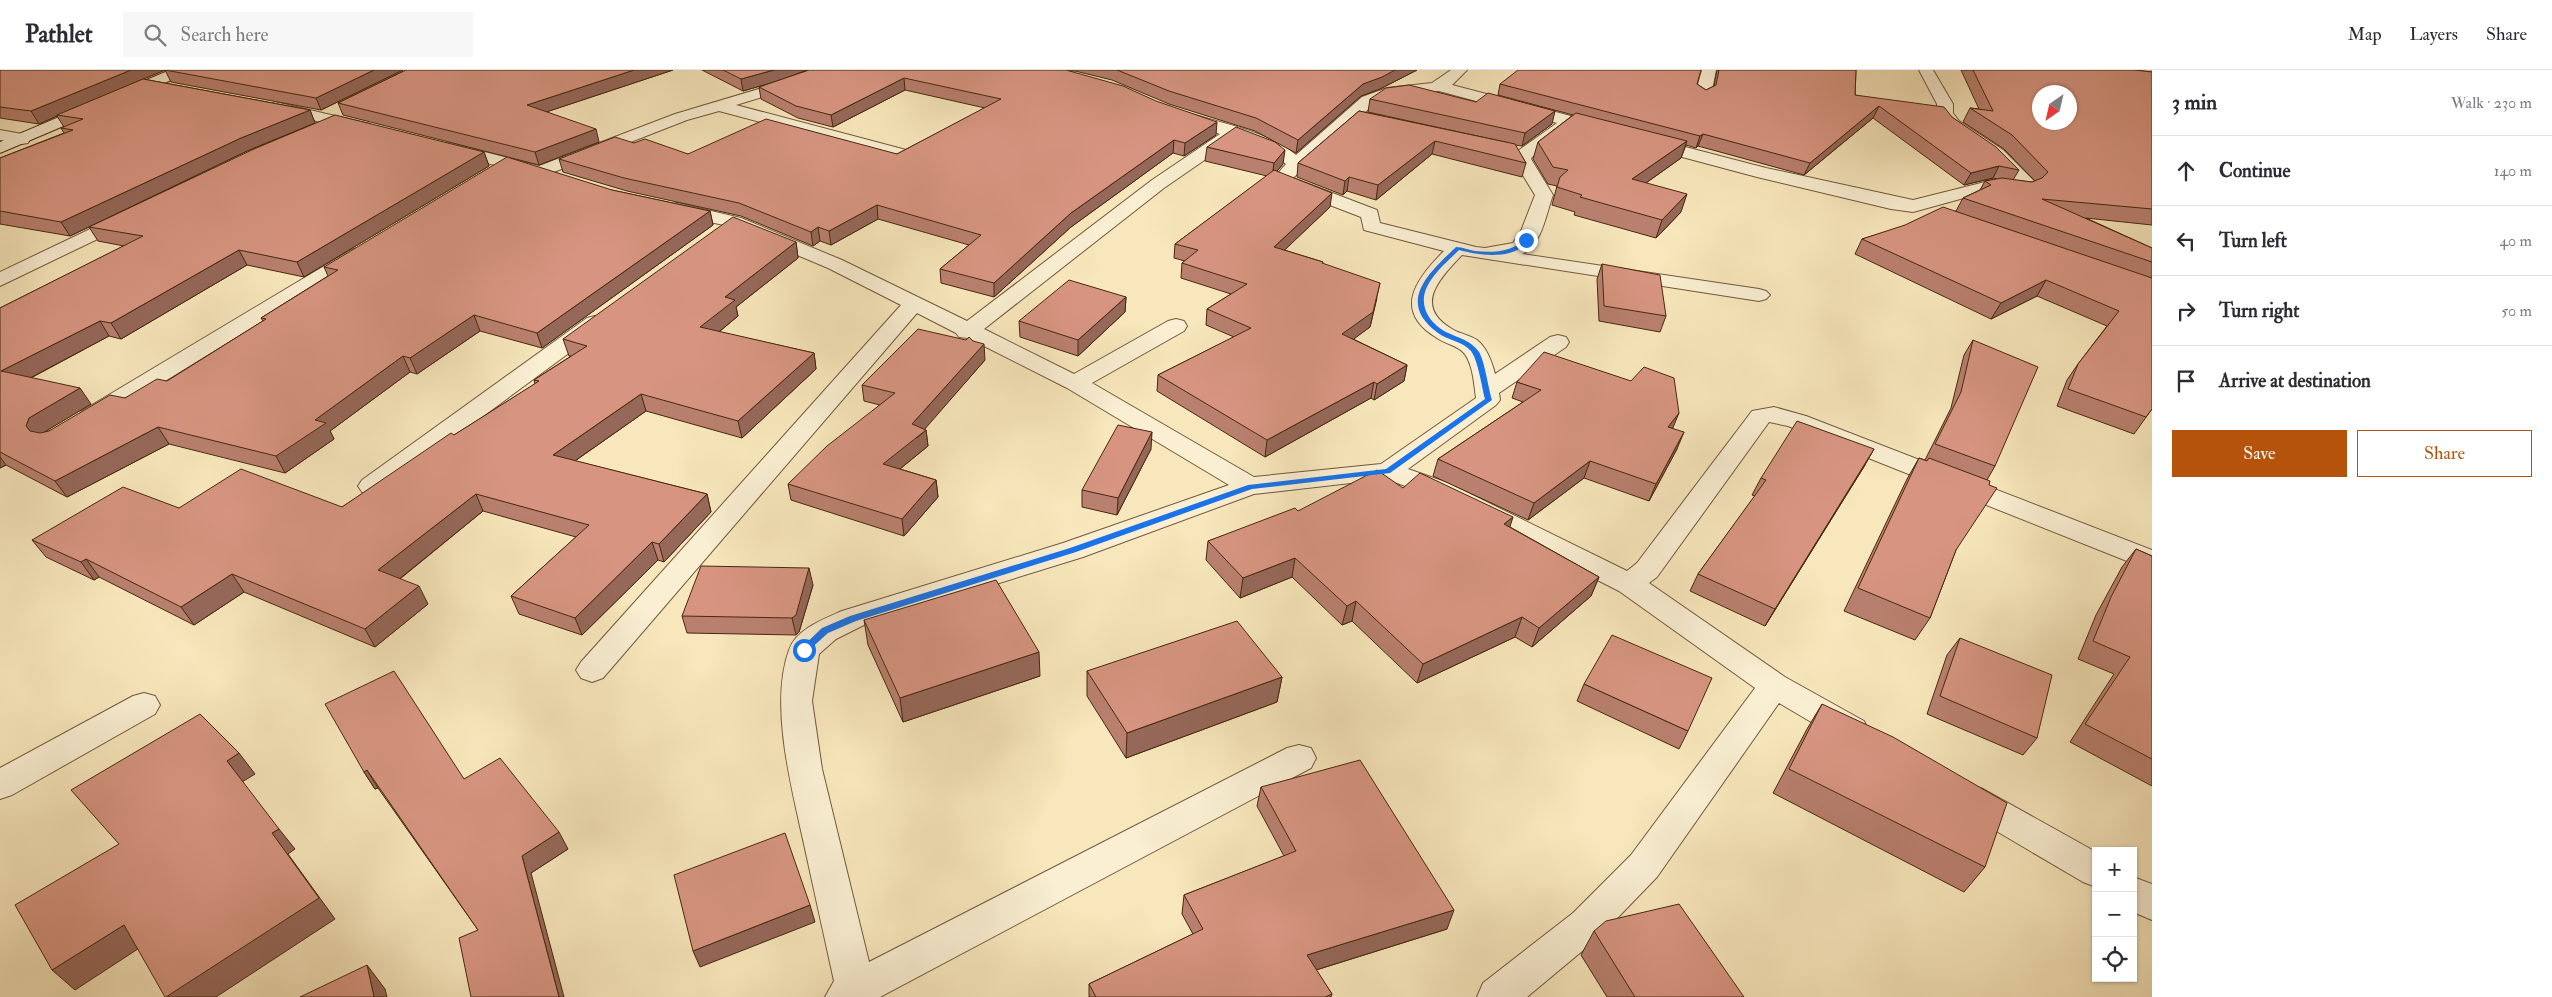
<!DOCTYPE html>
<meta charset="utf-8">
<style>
:root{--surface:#fff;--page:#f7f7f7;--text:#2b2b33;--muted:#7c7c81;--line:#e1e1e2;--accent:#b45309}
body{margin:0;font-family:"IM FELL Double Pica",serif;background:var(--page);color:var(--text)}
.controls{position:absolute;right:15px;bottom:15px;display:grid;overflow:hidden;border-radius:0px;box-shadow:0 1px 4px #0004}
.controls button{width:45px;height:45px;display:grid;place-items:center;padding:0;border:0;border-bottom:1px solid var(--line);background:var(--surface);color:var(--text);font:25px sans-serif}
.compass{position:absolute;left:2032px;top:15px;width:45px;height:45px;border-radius:50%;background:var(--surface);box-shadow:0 1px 4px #0004;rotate:214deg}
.stop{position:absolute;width:15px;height:15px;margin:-11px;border:4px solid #1a73e8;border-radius:50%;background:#fff}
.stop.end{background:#1a73e8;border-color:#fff;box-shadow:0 1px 5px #0008}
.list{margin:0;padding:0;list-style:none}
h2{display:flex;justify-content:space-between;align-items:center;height:65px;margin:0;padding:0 20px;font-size:21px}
h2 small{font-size:16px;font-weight:400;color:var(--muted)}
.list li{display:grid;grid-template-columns:32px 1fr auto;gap:15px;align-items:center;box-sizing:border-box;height:70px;padding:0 20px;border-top:1px solid var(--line)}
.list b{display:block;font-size:19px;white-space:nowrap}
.list em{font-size:16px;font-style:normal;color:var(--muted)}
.actions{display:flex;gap:10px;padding:15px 20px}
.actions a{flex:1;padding:11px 0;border:1px solid var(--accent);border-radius:0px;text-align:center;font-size:18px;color:var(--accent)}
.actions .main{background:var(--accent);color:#fff}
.icon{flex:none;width:28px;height:28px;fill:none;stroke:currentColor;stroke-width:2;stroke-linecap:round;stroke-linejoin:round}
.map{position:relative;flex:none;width:2152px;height:927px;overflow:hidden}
header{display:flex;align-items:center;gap:30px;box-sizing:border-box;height:70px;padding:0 25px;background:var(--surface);border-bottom:1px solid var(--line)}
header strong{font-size:24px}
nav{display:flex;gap:28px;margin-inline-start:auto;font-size:18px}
.search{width:350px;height:45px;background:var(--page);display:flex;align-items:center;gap:12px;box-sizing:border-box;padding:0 18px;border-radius:0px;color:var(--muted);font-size:19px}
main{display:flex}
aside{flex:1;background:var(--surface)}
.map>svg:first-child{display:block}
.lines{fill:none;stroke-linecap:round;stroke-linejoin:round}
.street-casing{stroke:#73583a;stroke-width:2}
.secondary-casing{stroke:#47280e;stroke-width:2}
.street{fill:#faefd3;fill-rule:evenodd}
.secondary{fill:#faefd3;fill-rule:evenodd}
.wall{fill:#b9806f;stroke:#47280e}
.shaded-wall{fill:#96685a;stroke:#47280e}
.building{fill:#d79581;stroke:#47280e;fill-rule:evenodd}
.route{fill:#1a73e8}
</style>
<header>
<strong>Pathlet</strong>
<div class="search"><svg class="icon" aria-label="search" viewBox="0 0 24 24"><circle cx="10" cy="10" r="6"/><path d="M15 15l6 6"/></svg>Search here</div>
<nav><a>Map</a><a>Layers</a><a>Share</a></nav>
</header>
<main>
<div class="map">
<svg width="2152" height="927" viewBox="0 0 2152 927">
<rect width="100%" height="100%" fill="#f8e7bc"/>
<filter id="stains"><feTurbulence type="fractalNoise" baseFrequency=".004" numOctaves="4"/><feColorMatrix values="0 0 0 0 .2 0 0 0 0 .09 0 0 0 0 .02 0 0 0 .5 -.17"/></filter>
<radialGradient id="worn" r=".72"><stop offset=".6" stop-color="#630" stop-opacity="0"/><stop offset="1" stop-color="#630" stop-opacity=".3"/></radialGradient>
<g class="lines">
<!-- street casing -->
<g class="street-casing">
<g id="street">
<polygon points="812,0 832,0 830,3 792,18 736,35 910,81 913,85 910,89 898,89 719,41 687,50 541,107 444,82 441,78 444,74 450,73 539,96 675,44 782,12"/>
<path d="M1451 0H1467L1452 15 1609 56 1611 60 1603 65 1572 57 1532 87 1531 89 1553 125C1546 144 1542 175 1522 184L1759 219 1766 221 1770 225 1766 229 1759 231 1462 185C1439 209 1413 236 1452 259 1460 264 1470 265 1477 270 1487 278 1492 292 1495 304L1550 267 1558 265 1566 267 1569 272 1566 277 1499 323 1500 330 1496 335 1408 399 1448 413 1627 501 1637 493 1752 341 1774 337 1806 346 2152 480V501L1788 356 1769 352 1657 507 1649 513 1785 607 1864 651 1868 660 1864 669 1852 673 1840 669 1779 633 1657 807 1599 867 1527 927H1477L1483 913 1573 843 1631 785 1755 618 1619 521 1430 425 1386 409 1254 424 1083 487 864 555 836 569 819 584 812 631 822 699 869 892 1287 678 1299 675 1311 678 1316 688 1311 698 880 927H825L834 911C824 866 814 820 804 774 792 719 769 635 789 580 796 559 824 549 842 541L1063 473 1229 415 1067 318 968 268 959 267 956 263 917 243 603 608 592 612 581 608 576 600 581 592 901 235 828 198 728 156 670 143 668 139 670 135 677 133 741 148 842 190 967 251 1152 110 1220 64 1176 49 1174 46 1176 43H1188C1221 53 1269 62 1296 85L1362 27 1387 18 1432 13ZM1439 21 1557 53 1519 80 1513 89 1535 125 1521 161 1513 173 1485 178 1476 177 1380 153 1377 140 1293 108 1374 34 1389 27ZM1235 69 1274 84 1286 94 1272 110 1275 114 1361 147 1364 160 1444 181C1416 209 1392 241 1437 268 1445 274 1457 275 1464 283 1473 294 1474 314 1476 328L1381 394 1254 407 1092 313 1184 261 1187 256 1184 251 1176 249 1168 251 1074 304 984 259 1164 118Z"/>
<polygon points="1702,0 1716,0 1711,25 1703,30 1695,25"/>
<polygon points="1919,0 1933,0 1953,34 1953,43 1959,51 2003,80 2035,112 2038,116 2035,120 2019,126 1993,120 1913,142 1891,139 1757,107 1641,76 1639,72 1641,68 1647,67 1766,98 1913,130 1993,110 2018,115 1991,88 1947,57 1937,44 1937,34"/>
<polygon points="275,32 370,54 372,57 364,62 269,40 267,37"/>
<polygon points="0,60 28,65 30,69 28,73 22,74 0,70"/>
<polygon points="128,141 135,143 137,147 135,151 0,216 0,202"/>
<polygon points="358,178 365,180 368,184 365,188 100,351 91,353 82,351 79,346 82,341 351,180"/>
<polygon points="595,246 603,248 606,253 603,258 380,422 371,424 362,422 358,416 362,410 587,248"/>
<polygon points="144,623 155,626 160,635 155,644 12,725 0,729 0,698 133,626"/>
<polygon points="1971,715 1983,719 2096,782 2096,817 2083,812 1959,739 1954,729 1959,719"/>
<polygon points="2133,807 2152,814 2152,850 2133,842"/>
</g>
</g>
<!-- secondary casing -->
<g class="secondary-casing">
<polygon id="secondary" points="170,0 190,0 188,3 0,83 0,72"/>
</g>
<!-- street -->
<use href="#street" class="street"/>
<!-- secondary -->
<use href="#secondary" class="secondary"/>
</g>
<!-- wall -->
<g class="wall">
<polygon points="0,0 165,0 143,9 310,40 315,53 247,81 143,131 484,82 489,96 304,207 247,195 121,269 109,266 31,308 91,334 44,362 49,361 125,328 167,311 263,251 261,248 328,206 324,197 612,120 710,141 713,155 542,278 480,261 417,304 410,302 330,361 334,369 285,403 169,374 67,427 6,395 0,398 0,238 124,176 98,171 89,157 70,166 0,154 0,88 64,63 61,58 64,57 57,46 39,54 0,48"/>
<polygon points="165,0 403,0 321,40 171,12"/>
<polygon points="406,0 673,0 546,42 599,72 539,95 343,45 338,33"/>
<polygon points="702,0 807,0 795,5 809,0 1417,0 1380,19 1361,26 1296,83 1255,61 1169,34 1112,10 1075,1 1069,1 1216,65 1184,86 1173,83 1071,157 994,227 941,213 940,199 969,175 878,149 831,175 820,171 813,176 741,146 627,121 563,102 559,89 634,73 688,84 897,84 985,38 905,20 833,57 798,48 761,29 759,17 770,13 743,21"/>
<polygon points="1717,0 1856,0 1855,25 1952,47 2019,100 2013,110 2032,112 2035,111 2004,79 1963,52 1970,38 1979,39 1961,0 2134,0 2152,2 2152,155 2086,148 2152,178 2152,339 2134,364 2057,336 2067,310 2078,294 2107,256 2037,226 1991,249 1855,184 1862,169 1956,141 1963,128 1980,120 1985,111 1997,109 1993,108 1964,115 1873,48 1804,105 1698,76 1696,78 1686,75 1681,88 1646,113 1681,142 1656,168 1574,145 1575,142 1552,135 1557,116 1548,114 1533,89 1538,72 1573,45 1498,25 1500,14 1697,14 1706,20 1714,16"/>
<polygon points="1370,29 1552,54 1522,76 1515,75 1526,93 1522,107 1432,84 1376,130 1347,121 1343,125 1297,107 1298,93 1359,41 1509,73 1368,42"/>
<polygon points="1207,77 1283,94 1277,101 1330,137 1284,180 1323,192 1323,194 1377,228 1370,257 1353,269 1407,295 1404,311 1374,330 1371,328 1265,387 1157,321 1158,305 1234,267 1206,255 1207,239 1231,224 1181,208 1182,193 1185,191 1174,188 1175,174 1267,106 1205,91"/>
<polygon points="796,172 798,188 736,237 738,246 719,262 814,283 816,299 742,368 646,341 575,391 707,424 711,442 664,492 658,490 582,565 519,544 511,526 576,467 483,441 400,509 428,534 375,577 244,522 194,555 99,507 94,510 46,487 32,470 179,438 342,437 454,365 535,314 534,310 571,286 569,286 563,269"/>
<polygon points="1602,194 1666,246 1660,262 1599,251 1597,209"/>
<polygon points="1126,227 1125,242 1078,286 1020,267 1019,251"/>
<polygon points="1973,270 1995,396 1987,410 1956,480 1930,548 1915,570 1844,541 1907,409 1919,388 1925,390 1951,338 1964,285"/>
<polygon points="985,290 924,359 926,360 928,376 900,399 936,410 938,427 904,466 791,430 788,414 880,335 864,331 862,315"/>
<polygon points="1517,312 1673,358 1677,379 1649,431 1584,408 1528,450 1433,406 1438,389 1523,332 1512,328"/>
<polygon points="1151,379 1117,445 1082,437 1082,420"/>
<polygon points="1865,395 1765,556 1690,521 1698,504 1755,426 1752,425 1761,408"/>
<polygon points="1403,418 1510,457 1599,507 1591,526 1532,577 1515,567 1417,613 1352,551 1342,555 1292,507 1240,528 1206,490 1208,471 1298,441"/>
<polygon points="2136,479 2152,486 2152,716 2070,672 2114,604 2078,589 2096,545 2122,497"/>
<polygon points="813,515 799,562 796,565 687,563 682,546"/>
<polygon points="864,550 1040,606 903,652 868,575"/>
<polygon points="1960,568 2037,668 2023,685 1927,644 1947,585"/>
<polygon points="1087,601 1282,607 1277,632 1126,688 1087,626"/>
<polygon points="1584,614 1688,661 1679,679 1577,631"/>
<polygon points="1822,634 1985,797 1964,822 1773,723 1807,659"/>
<polygon points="364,702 464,709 568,779 531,803 478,860 378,718 375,719"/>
<polygon points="1261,717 1447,859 1316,900 1332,924 1331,927 1089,927 1089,914 1193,864 1182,844 1184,825 1284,786 1257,736"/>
<polygon points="1594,861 1744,927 1607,927 1581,885"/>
</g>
<!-- shaded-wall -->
<g class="shaded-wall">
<polygon points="131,0 165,0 59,45 57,45 57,46 39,54 31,41"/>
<polygon points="374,0 403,0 321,40 316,28"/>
<polygon points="634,0 673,0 531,47 527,35"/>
<polygon points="774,0 807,0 781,10 743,21 741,9"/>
<polygon points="1395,0 1417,0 1380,19 1361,26 1296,83 1298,70 1363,14"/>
<polygon points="904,8 905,20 833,57 831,45"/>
<polygon points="1879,36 1873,48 1804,105 1810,93"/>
<polygon points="310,40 315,53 247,81 70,166 61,152 241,68"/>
<polygon points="1555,41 1552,54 1522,76 1525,63"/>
<polygon points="1217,52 1216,65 1184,86 1185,73"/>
<polygon points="596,59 599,72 539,95 535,82"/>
<polygon points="1703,64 1698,76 1696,78 1700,66"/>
<polygon points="1174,70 1173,83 1071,157 994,227 994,213 1071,143"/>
<polygon points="1435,71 1432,84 1376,130 1378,115"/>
<polygon points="1687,71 1681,88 1626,127 1632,109"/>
<polygon points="1285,80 1283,94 1272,107 1274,93"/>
<polygon points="484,82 489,96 304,207 297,192"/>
<polygon points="1999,96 1993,108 1964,115 1971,103"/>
<polygon points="1349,107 1347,121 1343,125 1345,111"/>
<polygon points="1332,123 1330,137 1272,192 1274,177"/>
<polygon points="1687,124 1681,142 1656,168 1662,150"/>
<polygon points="877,135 878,149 831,175 829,161"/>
<polygon points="710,141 713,155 542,278 537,263"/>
<polygon points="818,157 820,171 813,176 811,162"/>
<polygon points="796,172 798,188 736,237 738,246 704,274 700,257 725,227"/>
<polygon points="239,180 247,195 121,269 111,253"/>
<polygon points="2046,210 2037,226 1991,249 2001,233"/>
<polygon points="1380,213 1370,257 1339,280 1342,264"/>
<polygon points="1126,227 1125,242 1078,286 1078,270"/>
<polygon points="474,245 480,261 417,304 410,288"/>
<polygon points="100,251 109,266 13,317 1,301"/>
<polygon points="984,274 985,290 917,368 926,360 928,376 885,411 883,394 912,354"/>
<polygon points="814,283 816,299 742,368 738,351"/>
<polygon points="403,286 410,302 330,361 334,369 285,403 276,386 315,350"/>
<polygon points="1407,295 1404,311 1374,330 1377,314"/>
<polygon points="1374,312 1371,328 1265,387 1267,370"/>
<polygon points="80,318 91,334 41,364 37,372 26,356 29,348"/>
<polygon points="641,324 646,341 559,402 553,385"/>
<polygon points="1679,343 1672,360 1668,357"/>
<polygon points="158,357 169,374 67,427 55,411"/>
<polygon points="1152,362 1151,379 1117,445 1118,428"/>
<polygon points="1684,362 1677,379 1649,431 1656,414"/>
<polygon points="1874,379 1865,395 1765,556 1775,539"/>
<polygon points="0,387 6,395 0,398"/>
<polygon points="1590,391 1584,408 1528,450 1534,433"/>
<polygon points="936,410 938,427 904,466 902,449"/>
<polygon points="476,424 483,441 388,518 378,500"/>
<polygon points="707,424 711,442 664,492 659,474"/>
<polygon points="1513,447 1507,466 1504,454"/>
<polygon points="652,472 658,490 582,565 575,548"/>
<polygon points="1295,488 1292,507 1240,528 1243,508"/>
<polygon points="86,489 99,507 94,510 81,492"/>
<polygon points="809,498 813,515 799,562 796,565 792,548"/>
<polygon points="232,504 244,522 194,555 181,537"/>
<polygon points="1599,507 1591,526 1532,577 1539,558"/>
<polygon points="419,516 428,534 375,577 365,559"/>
<polygon points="1356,531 1352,551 1342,555 1347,536"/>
<polygon points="1522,547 1515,567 1417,613 1423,594"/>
<polygon points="1039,582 1040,606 903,652 900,628"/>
<polygon points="1282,607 1277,632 1126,688 1127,663"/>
<polygon points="239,683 255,704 242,712 227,691"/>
<polygon points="367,700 378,718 375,719 364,702"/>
<polygon points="279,759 295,779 288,784 335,849 216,927 166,927 272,763"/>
<polygon points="559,762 568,779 531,803 564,927 559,927 522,786"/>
<polygon points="810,835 815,852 700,897 693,881"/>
<polygon points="1454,840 1447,859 1303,904 1307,885"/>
<polygon points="124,855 144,875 75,920 52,900"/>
<polygon points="367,895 385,919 387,927 374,927"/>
</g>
<!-- building -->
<g class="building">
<polygon points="0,0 131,0 31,41 0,37"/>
<polygon points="165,0 374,0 316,28"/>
<polygon points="406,0 634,0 527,35 596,59 535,82 338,33"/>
<polygon points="723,0 774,0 741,9"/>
<polygon points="809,0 1066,0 1123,16 1156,31 1217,52 1185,73 1174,70 1071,143 994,213 940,199 981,165 877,135 829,161 818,157 811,162 739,133 624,108 559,89 615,67 634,73 645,69 688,84 766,49 897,84 1001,29 904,8 831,45 796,36 759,17"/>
<polygon points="1117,0 1395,0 1382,7 1363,14 1298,70 1256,48 1169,21"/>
<polygon points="1518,0 1701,0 1697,14 1706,20 1716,15 1719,0 1856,0 1855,25 1944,37 1952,47 1996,77 2019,100 1999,96 1971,103 1879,36 1810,93 1703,64 1700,66 1500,14"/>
<path d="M1973 0H2134L2152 2V139L2042 129 2152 178V192L1963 128 1991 115 1985 111 2002 108 2032 112 2042 108 2048 102 2012 65 1970 38 1993 41ZM2040 22H2070V52H2040Z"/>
<polygon points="143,9 310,40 241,68 61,152 0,141 0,88 73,60 61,58 83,49 57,45"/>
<polygon points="1409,15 1476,32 1488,23 1555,41 1525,63 1370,29 1386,18"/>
<polygon points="1359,41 1515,74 1526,93 1435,71 1378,115 1349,107 1345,111 1298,93"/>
<polygon points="1576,43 1687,71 1632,109 1687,124 1662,150 1580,127 1582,125 1557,117 1560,107 1568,100 1553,97 1538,72"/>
<polygon points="335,45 484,82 297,192 239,180 111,253 100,251 1,301 80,318 29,348 26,356 30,361 40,363 49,361 110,325 125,328 157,309 167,311 266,249 261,248 338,200 324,197 507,87 612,120 710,141 537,263 474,245 410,288 403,286 315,350 326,353 276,386 158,357 55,411 0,382 0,238 143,166 89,157 254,79"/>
<polygon points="1236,57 1275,72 1285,80 1274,93 1207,77"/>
<polygon points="1274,100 1332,123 1274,177 1323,192 1322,193 1380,213 1373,242 1342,264 1407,295 1377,314 1374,312 1267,370 1158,305 1251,258 1207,239 1247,214 1182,193 1198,180 1175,174"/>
<polygon points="1943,137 2152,208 2152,339 2146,347 2068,319 2078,294 2119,241 2046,210 2001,233 1862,169 1905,155"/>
<polygon points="733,147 796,172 725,227 735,230 700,257 814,283 738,351 641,324 553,385 707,424 659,474 652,472 575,548 511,526 589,455 476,424 378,500 419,516 365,559 232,504 181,537 86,489 81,492 32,470 123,417 179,438 241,399 342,437 451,363 454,365 539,311 534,310 587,276 563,269"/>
<polygon points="1602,194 1660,205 1666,246 1604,236"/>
<polygon points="1069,210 1126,227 1078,270 1019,251"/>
<polygon points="918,259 966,270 969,267 973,271 984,274 912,354 926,360 883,394 936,410 902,449 788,414 827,376 895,323 862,315"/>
<polygon points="1973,270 2038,297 1995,396 1935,374 1961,322"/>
<polygon points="1544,282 1631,311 1644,297 1674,308 1679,343 1668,357 1684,362 1656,414 1590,391 1534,433 1438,389 1541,320 1517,312"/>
<polygon points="1797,351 1874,379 1775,539 1698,504 1766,410 1761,408"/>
<polygon points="1118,355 1152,362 1118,428 1082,420"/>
<polygon points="1919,388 1927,391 1929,388 1990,411 1989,415 1997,418 1956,480 1930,548 1858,518"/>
<polygon points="1377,400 1403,418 1420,403 1513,447 1504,454 1599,507 1539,558 1522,547 1423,594 1356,531 1347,536 1295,488 1243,508 1208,471 1295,438 1298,441"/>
<polygon points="2136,479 2152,486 2152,689 2085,654 2130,587 2093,571 2111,527"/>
<polygon points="701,496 809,498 796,545 792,548 682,546"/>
<polygon points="996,510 1039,582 900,628 864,550"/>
<polygon points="1237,551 1282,607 1127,663 1087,601"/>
<polygon points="1612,565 1712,608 1688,661 1584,614"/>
<polygon points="1960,568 2052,605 2037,668 1940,626"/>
<polygon points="394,601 464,709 500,688 559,762 522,786 559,927 471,927 459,868 478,860 367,700 364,702 325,634"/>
<polygon points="1822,634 1893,667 2007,733 1985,797 1789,699"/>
<polygon points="200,644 239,683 227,691 279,759 272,763 319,828 166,927 165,927 124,855 52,900 15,835 119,774 71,720"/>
<polygon points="1360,690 1454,840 1307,885 1332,924 1325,927 1096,927 1089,914 1203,859 1184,825 1296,781 1261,717"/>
<polygon points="785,763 810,835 693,881 674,805"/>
<polygon points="1679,834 1744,927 1635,927 1594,861 1606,851"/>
<polygon points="367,895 374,927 300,927"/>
</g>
<!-- route -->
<path class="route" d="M1524 169 1529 170C1515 190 1481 186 1459 180 1441 198 1412 220 1429 247 1433 253 1440 259 1446 262 1458 268 1471 270 1479 282 1485 292 1488 317 1492 330L1390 403 1252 419 1076 482 856 551 828 563 807 582H801V578L822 558 850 546 1070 478 1248 415 1386 399 1485 329C1482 318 1478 290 1471 281 1462 271 1449 271 1438 263 1395 232 1430 202 1456 177 1462 177 1469 180 1475 181 1492 183 1514 182 1524 169Z"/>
<rect width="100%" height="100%" filter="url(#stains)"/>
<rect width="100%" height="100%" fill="url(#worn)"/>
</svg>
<div class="controls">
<button>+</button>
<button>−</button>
<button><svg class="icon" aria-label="locate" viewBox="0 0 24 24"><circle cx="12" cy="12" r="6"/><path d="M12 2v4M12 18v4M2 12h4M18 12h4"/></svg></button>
</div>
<svg class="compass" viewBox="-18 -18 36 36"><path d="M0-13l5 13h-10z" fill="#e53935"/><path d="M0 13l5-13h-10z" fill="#7c7c81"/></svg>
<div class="stop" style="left:804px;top:580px"></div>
<div class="stop end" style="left:1526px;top:170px"></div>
</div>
<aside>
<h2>3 min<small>Walk · 230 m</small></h2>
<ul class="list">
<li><svg class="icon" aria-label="ahead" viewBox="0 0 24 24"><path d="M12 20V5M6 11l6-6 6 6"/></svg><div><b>Continue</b></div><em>140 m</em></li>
<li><svg class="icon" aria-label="left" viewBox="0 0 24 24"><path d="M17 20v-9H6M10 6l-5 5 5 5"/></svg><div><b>Turn left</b></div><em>40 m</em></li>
<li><svg class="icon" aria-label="right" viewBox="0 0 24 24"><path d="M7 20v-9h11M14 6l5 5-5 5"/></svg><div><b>Turn right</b></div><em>50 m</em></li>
<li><svg class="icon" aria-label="arrive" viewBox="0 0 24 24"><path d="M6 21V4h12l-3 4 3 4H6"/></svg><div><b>Arrive at destination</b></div></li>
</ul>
<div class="actions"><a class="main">Save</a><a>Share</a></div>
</aside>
</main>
